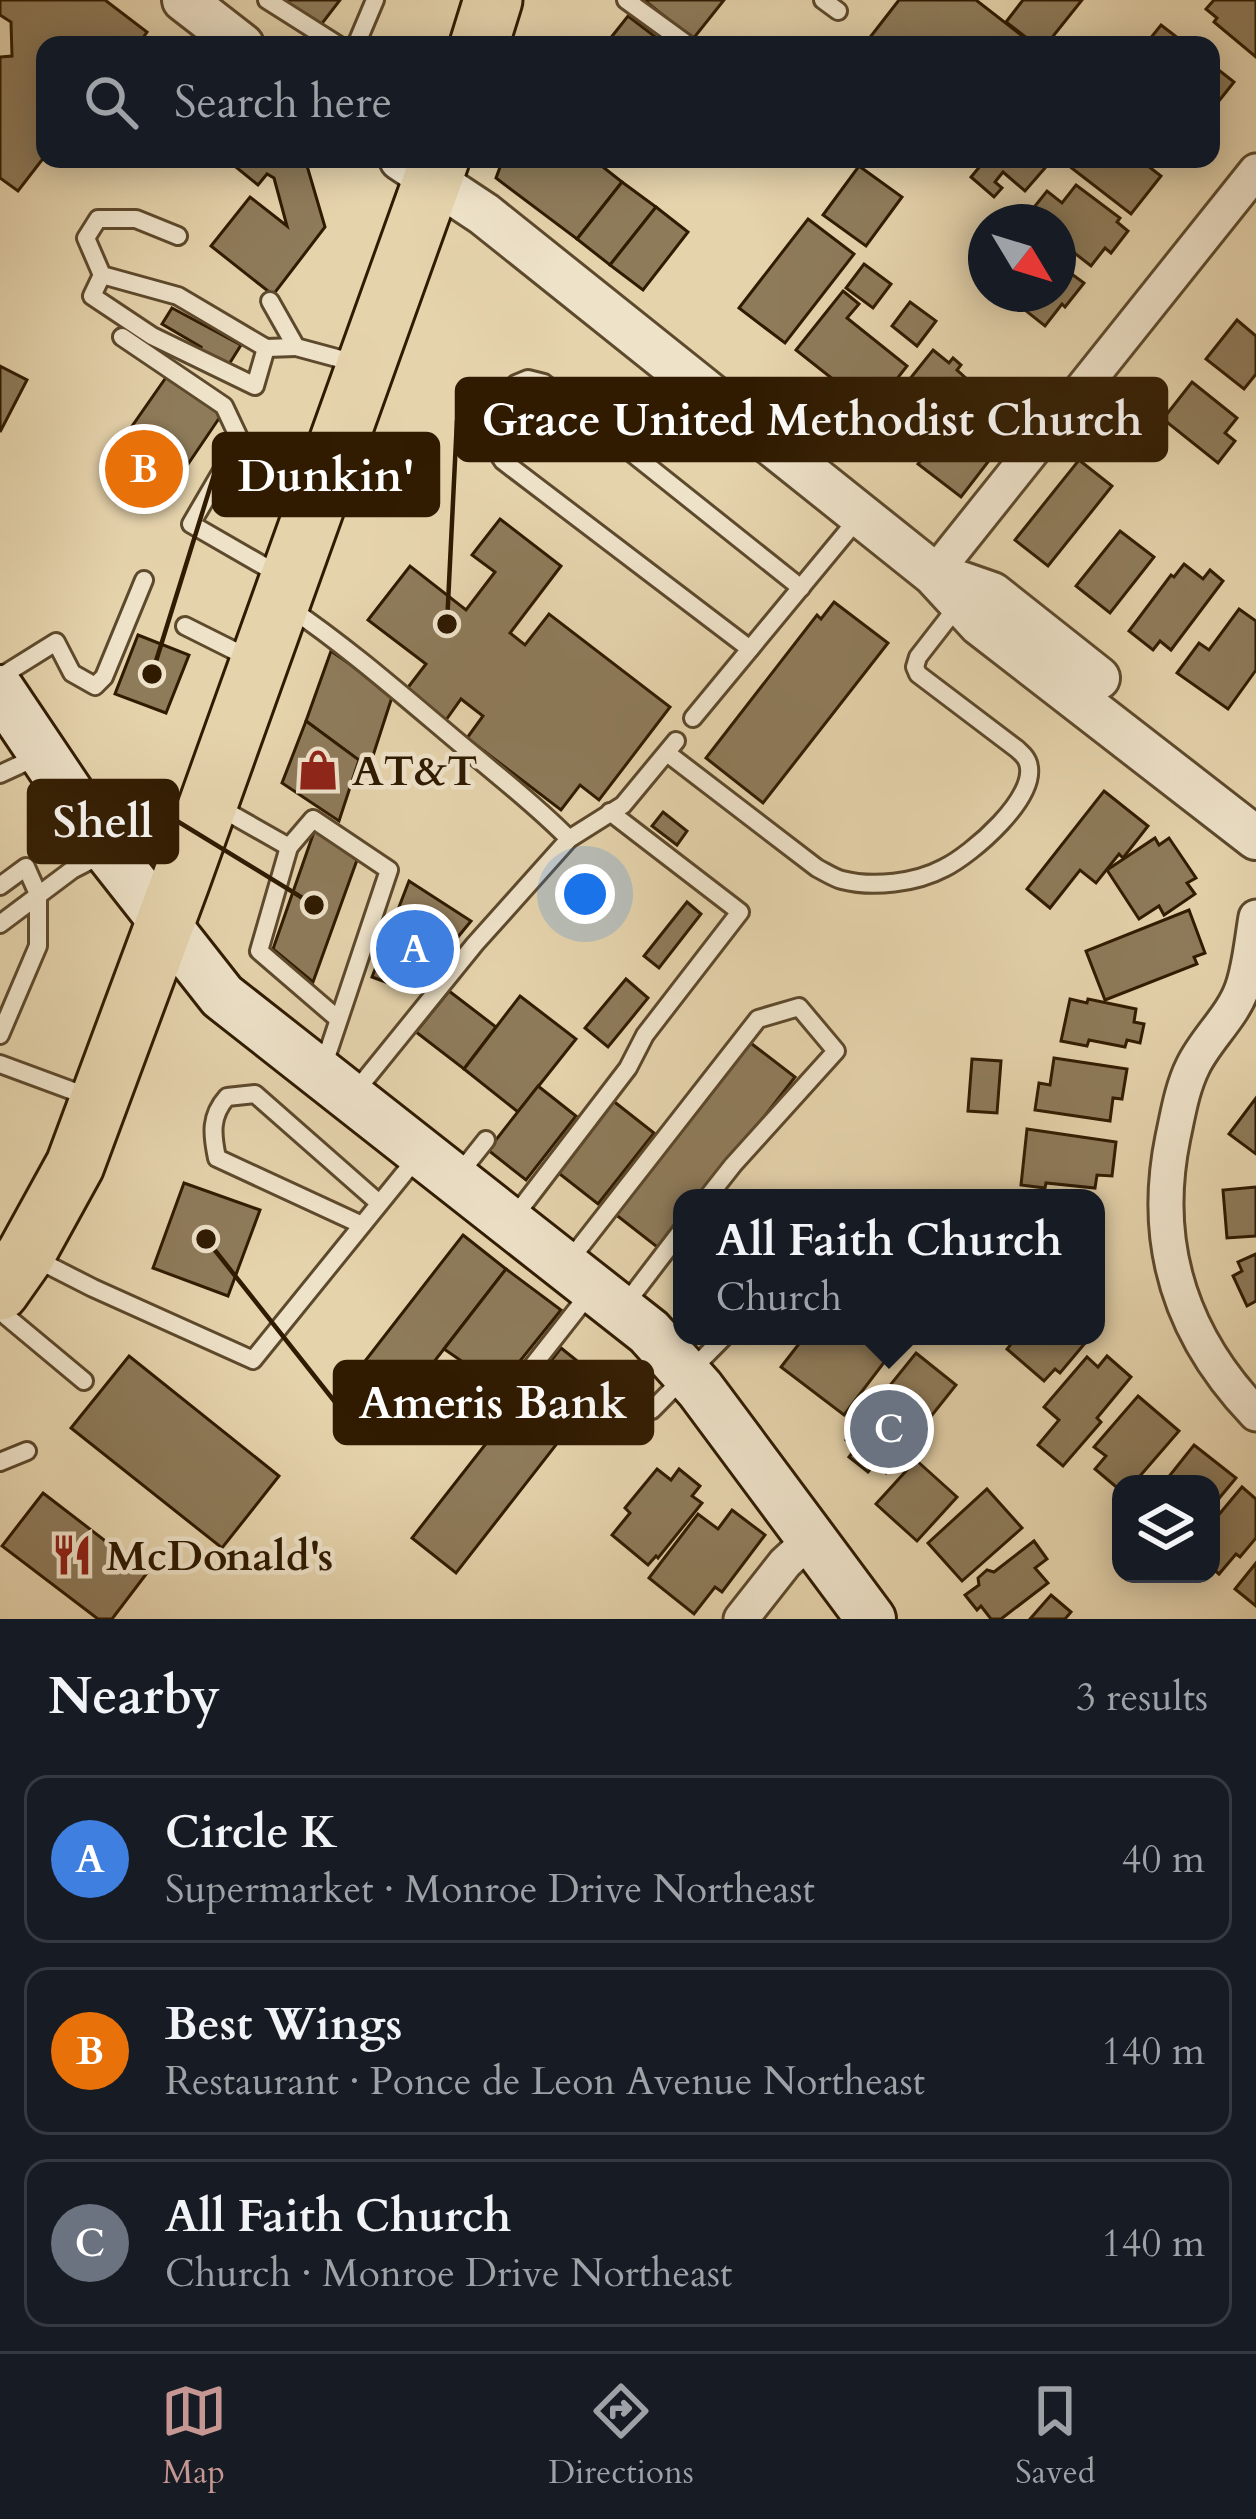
<!DOCTYPE html>
<meta charset="utf-8">
<style>
:root{--surface:#171b24;--page:#20242c;--text:#f1f3f6;--muted:#9ea1a6;--line:#363941;--accent:#c59692}
body{margin:0;font-family:Cardo,serif;background:var(--page);color:var(--text)}
.controls{position:absolute;right:36px;bottom:36px;display:grid;overflow:hidden;border-radius:24px;box-shadow:0 6px 30px #0003}
.controls button{width:108px;height:108px;display:grid;place-items:center;padding:0;border:0;border-bottom:3px solid var(--line);background:var(--surface);color:var(--text);font:60px sans-serif}
.compass{position:absolute;left:968px;top:204px;width:108px;height:108px;border-radius:50%;background:var(--surface);box-shadow:0 6px 30px #0003;rotate:128deg}
.you{position:absolute;left:585px;top:894px;width:42px;height:42px;margin:-30px;border:9px solid #fff;border-radius:50%;background:#1a73e8;box-shadow:0 0 0 18px #1a73e833}
.badge{display:grid;place-items:center;width:78px;height:78px;border-radius:50%;background:var(--accent);color:#fff;font-size:39px;font-weight:700}
.pin{position:absolute;translate:-50% -50%;border:6px solid #fff;box-shadow:0 3px 12px #0006}
.popup{position:absolute;left:673px;top:1189px;width:432px;height:156px;box-sizing:border-box;display:grid;place-content:center;border-radius:24px;background:var(--surface);filter:drop-shadow(0 3px 9px #0005);font-size:39px;white-space:nowrap;color:var(--muted)}
.popup b{font-size:45px;color:var(--text)}
.popup::after{content:'';position:absolute;left:50%;top:100%;margin-left:-24px;border:24px solid transparent;border-top-color:var(--surface)}
.list{margin:0;padding:0;list-style:none}
h2{display:flex;justify-content:space-between;align-items:center;height:156px;margin:0;padding:0 48px;font-size:51px}
h2 small{font-size:39px;font-weight:400;color:var(--muted)}
.list li{display:grid;grid-template-columns:78px 1fr auto;gap:36px;align-items:center;box-sizing:border-box;height:168px;margin:0 24px 24px;padding:0 24px;border:3px solid var(--line);border-radius:24px}
.list b{display:block;font-size:45px;white-space:nowrap}
.list p{margin:0;font-size:39px;white-space:nowrap;color:var(--muted)}
.list em{font-size:39px;font-style:normal;color:var(--muted)}
.icon{flex:none;width:66px;height:66px;fill:none;stroke:currentColor;stroke-width:2;stroke-linecap:round;stroke-linejoin:round}
.map{position:relative;flex:none;width:1256px;height:1619px;overflow:hidden}
.search{position:absolute;background:var(--surface);box-shadow:0 6px 30px #0003;left:36px;right:36px;top:36px;height:132px;display:flex;align-items:center;gap:30px;box-sizing:border-box;padding:0 42px;border-radius:24px;color:var(--muted);font-size:45px}
.sheet{height:732px;background:var(--surface)}
nav{display:flex;justify-content:space-around;align-items:center;box-sizing:border-box;height:168px;border-top:3px solid var(--line);background:var(--surface);font-size:33px;color:var(--muted)}
nav a{display:grid;justify-items:center;gap:6px}
nav .on{color:var(--accent)}
.map>svg:first-child{display:block}
.building{fill:#8e7b5a;stroke:#301b01;stroke-width:3}
.lines{fill:none;stroke-linecap:round;stroke-linejoin:round}
.service-casing{stroke:#5d492c;stroke-width:22}
.minor-casing{stroke:#5d492c;stroke-width:39}
.tertiary-casing{stroke:#5d492c;stroke-width:48}
.secondary-casing{stroke:#301b01;stroke-width:54}
.trunk-casing{stroke:#301b01;stroke-width:63}
.service{stroke:#eee2c9;stroke-width:16}
.minor{stroke:#eee2c9;stroke-width:33}
.tertiary{stroke:#eee2c9;stroke-width:42}
.secondary{stroke:#eee2c9;stroke-width:48}
.trunk{stroke:#e5d3ac;stroke-width:57}
.labels{text-anchor:middle;stroke-width:9;stroke-linejoin:round;paint-order:stroke}
.poi-label{font-size:42px;font-weight:bold;fill:#301b01;stroke:#eee2c9;text-anchor:start}
.leader{fill:none;stroke:#301b01;stroke-width:4.5}
.callout-dot{fill:#301b01;stroke:#eee2c9;stroke-width:4.5}
.callout{fill:#301b01;stroke:#301b01;stroke-width:4.5}
.callout-label{font-size:45px;text-anchor:middle;font-weight:bold;fill:#fff}
</style>
<div class="map">
<svg width="1256" height="1619" viewBox="0 0 1256 1619">
<rect width="100%" height="100%" fill="#e5d3ac"/>
<filter id="stains"><feTurbulence type="fractalNoise" baseFrequency=".00167" numOctaves="4"/><feColorMatrix values="0 0 0 0 .2 0 0 0 0 .09 0 0 0 0 .02 0 0 0 .5 -.17"/></filter>
<radialGradient id="worn" r=".72"><stop offset=".6" stop-color="#630" stop-opacity="0"/><stop offset="1" stop-color="#630" stop-opacity=".3"/></radialGradient>
<!-- building -->
<g class="building">
<polygon points="0,0 105,0 147,32 138,45 45,45 45,156 18,191 0,178 0,57 12,56 11,22 0,15"/>
<polygon points="278,0 340,0 317,30"/>
<polygon points="644,0 724,0 693,39"/>
<polygon points="899,0 976,0 1034,45 864,45"/>
<polygon points="1023,0 1082,0 1046,45 1036,45 1006,22"/>
<polygon points="1214,0 1256,0 1256,57 1214,22 1217,18 1206,9"/>
<polygon points="628,16 666,45 605,45"/>
<polygon points="1161,25 1187,45 1145,45"/>
<polygon points="1211,64 1234,82 1211,111"/>
<polygon points="226,159 305,159 325,227 273,295 211,246 250,197 287,226 274,178 267,174 258,185"/>
<polygon points="503,159 593,159 622,182 577,239 496,178"/>
<polygon points="986,159 1048,159 1051,161 1025,191 1003,172 995,182 1002,188 994,197 971,177"/>
<polygon points="1060,159 1139,159 1161,176 1131,214"/>
<polygon points="859,166 902,197 866,246 823,215"/>
<polygon points="622,182 656,207 610,265 577,239"/>
<polygon points="1076,185 1120,218 1117,222 1128,231 1111,253 1105,248 1091,266 1058,240 1058,222 1034,222 1027,216 1047,191 1062,203"/>
<polygon points="656,207 688,232 643,290 610,265"/>
<polygon points="808,219 854,254 785,343 739,308"/>
<polygon points="864,264 891,284 873,308 846,288"/>
<polygon points="1058,264 1084,283 1065,307 1062,304 1045,326 1005,294 1058,294"/>
<polygon points="843,291 859,304 847,318 907,366 882,398 878,395 868,407 796,350"/>
<polygon points="910,302 936,321 917,346 892,326"/>
<polygon points="172,308 241,345 226,369 198,352 201,347 162,324"/>
<polygon points="1237,320 1256,336 1256,374 1244,389 1206,359"/>
<polygon points="933,350 949,363 953,358 961,365 957,370 969,381 909,455 872,426"/>
<polygon points="0,366 27,380 0,432"/>
<polygon points="167,376 222,414 161,504 105,465"/>
<polygon points="1192,382 1237,418 1225,433 1235,441 1218,463 1163,419"/>
<polygon points="961,398 1011,432 961,497 918,464 951,420 947,417"/>
<polygon points="1079,460 1112,486 1048,566 1015,540"/>
<polygon points="500,519 561,566 510,633 525,645 549,614 670,707 599,800 580,785 561,810 467,738 483,716 461,699 446,720 406,690 426,664 368,620 410,566 466,610 495,572 472,555"/>
<polygon points="1120,531 1154,557 1110,613 1076,586"/>
<polygon points="1184,564 1203,579 1210,570 1223,581 1171,650 1160,641 1153,650 1129,631 1171,575 1174,577"/>
<polygon points="834,602 888,643 763,803 706,758 817,615 821,619"/>
<polygon points="1239,609 1256,621 1256,670 1228,709 1177,673 1199,643 1209,650"/>
<polygon points="138,635 189,655 166,713 115,694"/>
<polygon points="331,651 393,694 369,768 306,721"/>
<polygon points="306,721 359,760 339,821 282,783"/>
<polygon points="1104,791 1148,826 1123,858 1119,854 1096,883 1080,870 1050,908 1027,889"/>
<polygon points="663,812 687,831 677,845 652,826"/>
<polygon points="315,829 357,860 313,982 273,949"/>
<polygon points="1155,838 1159,845 1169,838 1196,878 1187,883 1195,894 1164,915 1159,906 1139,919 1107,870"/>
<polygon points="409,881 471,921 413,992 372,977"/>
<polygon points="687,902 701,914 659,968 644,956"/>
<polygon points="1189,910 1205,953 1194,957 1197,964 1105,1000 1086,951"/>
<polygon points="626,979 648,998 608,1047 585,1028"/>
<polygon points="449,991 496,1027 464,1069 416,1032"/>
<polygon points="520,996 576,1039 518,1112 464,1069"/>
<polygon points="1070,999 1087,1003 1088,999 1136,1009 1134,1022 1144,1024 1140,1043 1127,1040 1125,1047 1089,1040 1087,1046 1061,1041"/>
<polygon points="748,1041 795,1077 701,1198 682,1198 682,1222 661,1250 615,1214"/>
<polygon points="1054,1058 1127,1069 1122,1099 1113,1098 1110,1121 1035,1110 1039,1083 1050,1085"/>
<polygon points="972,1059 1001,1061 997,1113 968,1111"/>
<polygon points="538,1086 576,1116 526,1180 488,1150"/>
<polygon points="1256,1098 1256,1154 1229,1134"/>
<polygon points="612,1100 654,1133 598,1204 556,1171"/>
<polygon points="1027,1129 1116,1142 1112,1176 1097,1175 1095,1188 1046,1183 1045,1188 1021,1185"/>
<polygon points="184,1183 260,1210 228,1296 153,1268"/>
<polygon points="1256,1187 1256,1236 1227,1238 1223,1190"/>
<polygon points="463,1235 506,1269 392,1416 348,1383"/>
<polygon points="1256,1254 1256,1301 1247,1306 1233,1276 1242,1271 1238,1262"/>
<polygon points="506,1269 561,1310 499,1387 444,1349"/>
<polygon points="805,1336 872,1336 892,1352 844,1415 781,1367"/>
<polygon points="1018,1336 1091,1336 1060,1373 1055,1369 1044,1381 1007,1349"/>
<polygon points="561,1348 576,1360 571,1366 581,1373 586,1367 605,1382 456,1573 412,1538"/>
<polygon points="916,1353 956,1385 886,1473 875,1464 868,1472 849,1457 856,1448 846,1440"/>
<polygon points="129,1356 279,1476 222,1548 71,1428"/>
<polygon points="1107,1356 1131,1377 1097,1418 1101,1422 1063,1466 1038,1445 1059,1420 1044,1407 1087,1357 1098,1367"/>
<polygon points="1138,1396 1179,1431 1133,1484 1121,1484 1121,1491 1095,1469 1106,1456 1094,1447"/>
<polygon points="1194,1445 1236,1478 1211,1508 1211,1484 1163,1484"/>
<polygon points="916,1460 957,1497 917,1541 876,1504"/>
<polygon points="657,1469 671,1480 679,1469 700,1486 692,1496 702,1503 658,1558 656,1556 648,1565 612,1535 630,1513 625,1508"/>
<polygon points="1242,1487 1256,1499 1256,1538 1240,1557 1236,1554 1219,1574 1211,1567 1211,1524"/>
<polygon points="987,1489 1022,1528 962,1581 928,1543"/>
<polygon points="43,1493 147,1573 112,1619 98,1619 2,1546"/>
<polygon points="732,1510 765,1535 722,1592 715,1587 694,1614 649,1578 698,1514 718,1529"/>
<polygon points="1034,1541 1047,1559 1035,1568 1048,1583 1001,1619 991,1619 981,1606 977,1610 965,1595 979,1585 978,1578 987,1570 994,1572"/>
<polygon points="1256,1563 1256,1606 1235,1589"/>
<polygon points="1051,1595 1071,1612 1065,1619 1030,1619"/>
</g>
<g class="lines">
<!-- service casing -->
<g class="service-casing">
<g id="service">
<polyline points="267,0 338,45"/>
<polyline points="626,0 688,45"/>
<polyline points="823,0 838,11"/>
<polyline points="356,45 375,0"/>
<polyline points="178,236 136,219 98,219 86,238 102,275 178,296 266,348 296,347"/>
<polyline points="102,275 92,296 152,336 255,386 266,348"/>
<polyline points="270,301 296,347 359,364"/>
<polyline points="122,337 224,406 240,440 318,479"/>
<polyline points="240,440 191,524 283,577"/>
<path d="M287 606C352 650 410 702 470 752 504 781 538 807 569 839"/>
<polyline points="185,626 253,660"/>
<polyline points="750,649 503,461 489,440 491,421 516,384 528,379 544,383 801,588"/>
<polyline points="0,677 56,642 72,673 95,686 104,677 144,580"/>
<polyline points="693,718 860,516"/>
<path d="M667 753 817 868C825 872 834 878 842 880 873 888 916 883 944 868 971 855 1039 797 1028 763 1026 756 1022 754 1017 749L918 674 915 667 918 657 960 603"/>
<polyline points="0,774 37,757"/>
<polyline points="215,805 289,847 313,819 389,870 322,1070"/>
<polyline points="289,847 259,951 338,1019"/>
<polyline points="0,886 26,867 38,894 38,946 0,1035"/>
<polyline points="0,924 72,870 107,852"/>
<polyline points="0,1064 92,1098"/>
<polyline points="355,1092 475,944 569,839 623,805 676,741"/>
<polyline points="459,1174 486,1140"/>
<polyline points="514,1217 628,1068 645,1035 740,912 610,812"/>
<path d="M362 1225 217 1158C212 1134 210 1116 227 1097L255 1094 379 1203"/>
<polyline points="32,1257 93,1288 253,1360 419,1155"/>
<polyline points="569,1261 758,1019 799,1007 836,1051 733,1165 707,1198"/>
<polyline points="624,1306 682,1230"/>
<polyline points="0,1311 84,1381"/>
<polyline points="471,1399 501,1406 593,1289"/>
<polyline points="652,1410 725,1336"/>
<polyline points="0,1462 27,1451"/>
</g>
</g>
<!-- minor casing -->
<g class="minor-casing">
<g id="minor">
<polyline points="934,574 1256,171"/>
<path d="M1256 917C1252 940 1250 967 1242 989 1232 1017 1206 1039 1193 1066 1182 1088 1178 1114 1173 1137 1151 1244 1181 1336 1256 1414"/>
<polyline points="741,1619 785,1563 811,1539"/>
</g>
</g>
<!-- tertiary casing -->
<g class="tertiary-casing">
<g id="tertiary">
<polyline points="184,0 242,45"/>
<polyline points="401,159 484,214 934,574 980,624 1256,838"/>
<polyline points="946,578 992,594 1098,678"/>
</g>
</g>
<!-- secondary casing -->
<g class="secondary-casing">
<polyline id="secondary" points="0,690 108,851 222,996 649,1332 700,1389 871,1619"/>
</g>
<!-- trunk casing -->
<g class="trunk-casing">
<g id="trunk">
<polyline points="479,45 493,0"/>
<polyline points="0,1291 26,1254 75,1165 181,880 440,159"/>
</g>
</g>
<!-- service -->
<use href="#service" class="service"/>
<!-- minor -->
<use href="#minor" class="minor"/>
<!-- tertiary -->
<use href="#tertiary" class="tertiary"/>
<!-- secondary -->
<use href="#secondary" class="secondary"/>
<!-- trunk -->
<use href="#trunk" class="trunk"/>
</g>
<!-- icons -->
<defs>
<g id="shop-bare" transform="scale(3.24)"><path d="M-5-2.5h2.3a2.7 3.5 0 0 1 5.4 0H5L5.5 6h-11ZM-1.5-2.5h3a1.5 2.3 0 0 0-3 0Z" fill="#8f2418" stroke="#eee2c9" stroke-width="2.5" paint-order="stroke"/></g>
<g id="restaurant-bare" transform="scale(3.24)"><path d="M-5-6h1v4h1v-4h1v4h1v-4h1v5L-1.5 .5V6h-2V.5L-5-1ZM5-6V6H3V1.5H1.5Q1.5-4 5-6Z" fill="#8f2418" stroke="#eee2c9" stroke-width="2.5" paint-order="stroke"/></g>
</defs>
<g fill-rule="evenodd">
<use href="#shop-bare" x="318" y="770"/>
<use href="#restaurant-bare" x="72" y="1555"/>
</g>
<g class="labels">
<!-- poi labels -->
<g class="poi-label">
<text x="352" y="785">AT&amp;T</text>
<text x="106" y="1570">McDonald's</text>
</g>
</g>
<!-- callouts -->
<path class="leader" d="M447 624L457 420M152 674L214 475M314 905L177 821M206 1239L335 1402"/>
<g class="callout-dot">
<circle cx="447" cy="624" r="12"/>
<circle cx="152" cy="674" r="12"/>
<circle cx="314" cy="905" r="12"/>
<circle cx="206" cy="1239" r="12"/>
</g>
<g class="callout">
<rect x="457" y="379" width="709" height="81" rx="12"/>
<rect x="214" y="434" width="224" height="81" rx="12"/>
<rect x="29" y="781" width="148" height="81" rx="12"/>
<rect x="335" y="1362" width="317" height="81" rx="12"/>
</g>
<g class="callout-label">
<text x="812" y="435">Grace United Methodist Church</text>
<text x="326" y="491">Dunkin'</text>
<text x="103" y="837">Shell</text>
<text x="493" y="1418">Ameris Bank</text>
</g>
<rect width="100%" height="100%" filter="url(#stains)"/>
<rect width="100%" height="100%" fill="url(#worn)"/>
</svg>
<div class="controls">
<button><svg class="icon" aria-label="layers" viewBox="0 0 24 24"><path d="M12 4l9 5-9 5-9-5zM3 14l9 5 9-5"/></svg></button>
</div>
<svg class="compass" viewBox="-18 -18 36 36"><path d="M0-13l5 13h-10z" fill="#e53935"/><path d="M0 13l5-13h-10z" fill="#9ea1a6"/></svg>
<div class="you"></div>
<div class="pin badge" style="left:415px;top:949px;background:#3f7fe0">A</div>
<div class="pin badge" style="left:144px;top:469px;background:#e8710a">B</div>
<div class="pin badge" style="left:889px;top:1429px;background:#6b7280">C</div>
<div class="popup"><b>All Faith Church</b>Church</div>
<div class="search"><svg class="icon" aria-label="search" viewBox="0 0 24 24"><circle cx="10" cy="10" r="6"/><path d="M15 15l6 6"/></svg>Search here</div>
</div>
<section class="sheet">
<h2>Nearby<small>3 results</small></h2>
<ul class="list">
<li><span class="badge" style="background:#3f7fe0">A</span><div><b>Circle K</b><p>Supermarket · Monroe Drive Northeast</p></div><em>40 m</em></li>
<li><span class="badge" style="background:#e8710a">B</span><div><b>Best Wings</b><p>Restaurant · Ponce de Leon Avenue Northeast</p></div><em>140 m</em></li>
<li><span class="badge" style="background:#6b7280">C</span><div><b>All Faith Church</b><p>Church · Monroe Drive Northeast</p></div><em>140 m</em></li>
</ul>
</section>
<nav>
<a class="on"><svg class="icon" aria-label="map" viewBox="0 0 24 24"><path d="M3 6l6-2 6 2 6-2v14l-6 2-6-2-6 2zM9 4v14M15 6v14"/></svg>Map</a>
<a><svg class="icon" aria-label="directions" viewBox="0 0 24 24"><path d="M12 3l9 9-9 9-9-9zM9 14v-3h6M13 9l2 2-2 2"/></svg>Directions</a>
<a><svg class="icon" aria-label="saved" viewBox="0 0 24 24"><path d="M7 4h10v16l-5-4-5 4z"/></svg>Saved</a>
</nav>
